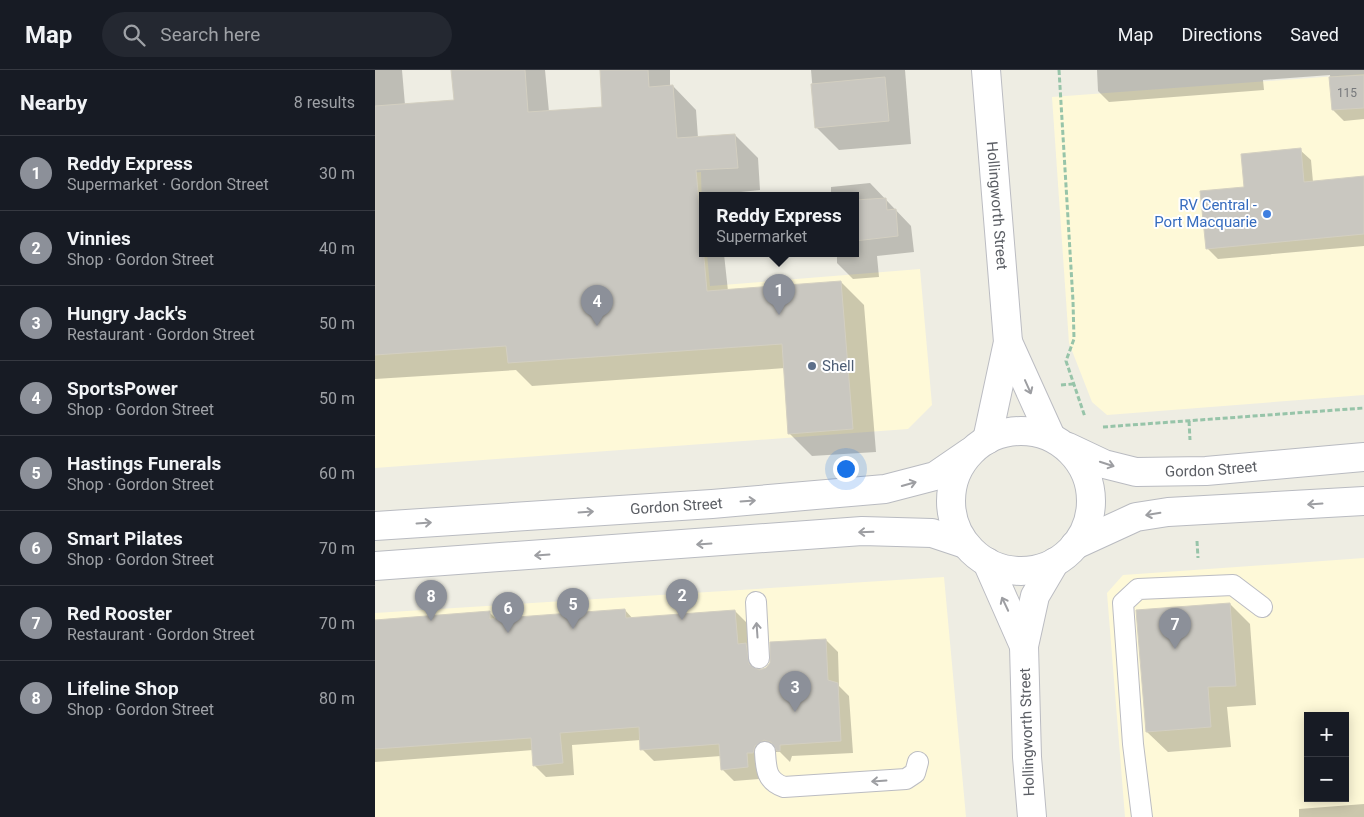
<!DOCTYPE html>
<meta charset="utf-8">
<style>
:root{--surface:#171b24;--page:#242831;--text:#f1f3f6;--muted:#9ea1a6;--line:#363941;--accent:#8c9099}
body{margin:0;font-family:Roboto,sans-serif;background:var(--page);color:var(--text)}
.controls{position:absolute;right:15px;bottom:15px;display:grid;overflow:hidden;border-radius:0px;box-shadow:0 2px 12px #0003}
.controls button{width:45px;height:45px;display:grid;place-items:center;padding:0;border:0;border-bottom:1px solid var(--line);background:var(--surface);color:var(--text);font:25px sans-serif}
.you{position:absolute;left:470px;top:398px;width:18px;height:18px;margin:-12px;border:4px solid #fff;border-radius:50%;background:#1a73e8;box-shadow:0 0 0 8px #1a73e833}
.badge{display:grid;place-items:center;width:32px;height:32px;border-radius:50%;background:var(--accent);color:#fff;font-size:16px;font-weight:700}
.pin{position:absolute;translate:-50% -41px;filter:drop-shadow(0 1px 2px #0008)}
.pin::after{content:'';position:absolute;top:26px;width:18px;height:15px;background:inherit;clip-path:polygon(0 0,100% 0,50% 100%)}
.popup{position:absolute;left:324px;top:122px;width:160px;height:65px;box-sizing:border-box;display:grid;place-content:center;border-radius:0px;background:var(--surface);filter:drop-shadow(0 1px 4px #0005);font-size:16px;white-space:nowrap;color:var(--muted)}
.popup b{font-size:19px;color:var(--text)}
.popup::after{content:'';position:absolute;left:50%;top:100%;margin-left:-10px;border:10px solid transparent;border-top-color:var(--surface)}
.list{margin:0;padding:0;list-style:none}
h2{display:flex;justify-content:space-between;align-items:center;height:65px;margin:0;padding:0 20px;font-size:21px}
h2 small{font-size:16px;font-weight:400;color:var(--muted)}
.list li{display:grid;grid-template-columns:32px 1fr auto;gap:15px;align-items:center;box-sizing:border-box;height:75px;padding:0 20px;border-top:1px solid var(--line)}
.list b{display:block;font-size:19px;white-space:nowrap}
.list p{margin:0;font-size:16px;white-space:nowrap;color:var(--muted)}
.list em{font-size:16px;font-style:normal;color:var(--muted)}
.icon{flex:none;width:28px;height:28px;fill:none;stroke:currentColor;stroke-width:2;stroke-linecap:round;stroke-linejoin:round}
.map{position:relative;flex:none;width:989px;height:747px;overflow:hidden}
header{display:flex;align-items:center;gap:30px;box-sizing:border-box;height:70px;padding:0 25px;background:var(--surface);border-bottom:1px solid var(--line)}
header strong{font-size:24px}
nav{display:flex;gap:28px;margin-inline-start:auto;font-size:18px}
.search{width:350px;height:45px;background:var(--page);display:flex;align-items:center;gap:12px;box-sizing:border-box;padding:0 18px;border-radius:28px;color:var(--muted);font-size:19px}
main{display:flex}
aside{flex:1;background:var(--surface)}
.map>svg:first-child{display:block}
.commercial{fill:#fef9d8;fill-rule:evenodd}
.shadow{fill:#0003}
.building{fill:#c9c7c0;stroke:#d3cfc1}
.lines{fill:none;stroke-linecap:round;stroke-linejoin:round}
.lane-casing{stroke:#bbbcc2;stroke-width:22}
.street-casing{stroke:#bbbcc2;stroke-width:30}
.secondary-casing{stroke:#b9bbc1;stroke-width:30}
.path{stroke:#97c4a9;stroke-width:3;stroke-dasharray:5 2.5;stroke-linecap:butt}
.lane{stroke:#fff;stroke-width:20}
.street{stroke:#fff;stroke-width:28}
.secondary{stroke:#fff;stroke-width:28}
.oneway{stroke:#9d9ea2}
.shop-dot{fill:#3f7fe0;stroke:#fff;stroke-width:2}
.service-dot{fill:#5c6f8a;stroke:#fff;stroke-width:2}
.labels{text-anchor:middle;stroke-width:4;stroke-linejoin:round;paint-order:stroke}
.number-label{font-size:12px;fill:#76787b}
.shop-label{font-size:15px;fill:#366cbe;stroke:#fff;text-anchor:end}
.street-label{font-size:15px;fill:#5b5e64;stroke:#fff}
.service-label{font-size:15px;fill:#4e5e75;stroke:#fff;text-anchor:start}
</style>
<header>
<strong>Map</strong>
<div class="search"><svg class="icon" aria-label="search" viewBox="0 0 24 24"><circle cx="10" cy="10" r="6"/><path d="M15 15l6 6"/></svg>Search here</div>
<nav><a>Map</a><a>Directions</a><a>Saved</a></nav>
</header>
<main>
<aside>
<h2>Nearby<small>8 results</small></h2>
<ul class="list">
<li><span class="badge">1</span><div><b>Reddy Express</b><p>Supermarket · Gordon Street</p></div><em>30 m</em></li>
<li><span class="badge">2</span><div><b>Vinnies</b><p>Shop · Gordon Street</p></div><em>40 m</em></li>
<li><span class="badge">3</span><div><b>Hungry Jack's</b><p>Restaurant · Gordon Street</p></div><em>50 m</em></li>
<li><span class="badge">4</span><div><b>SportsPower</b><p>Shop · Gordon Street</p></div><em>50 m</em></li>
<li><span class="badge">5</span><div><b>Hastings Funerals</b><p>Shop · Gordon Street</p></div><em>60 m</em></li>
<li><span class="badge">6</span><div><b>Smart Pilates</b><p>Shop · Gordon Street</p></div><em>70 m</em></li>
<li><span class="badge">7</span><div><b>Red Rooster</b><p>Restaurant · Gordon Street</p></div><em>70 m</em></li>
<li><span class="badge">8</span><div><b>Lifeline Shop</b><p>Shop · Gordon Street</p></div><em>80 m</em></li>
</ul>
</aside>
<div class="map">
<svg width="989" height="747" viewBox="0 0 989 747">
<rect width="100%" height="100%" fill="#eeede3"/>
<!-- commercial -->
<g class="commercial">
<polygon points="989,4 989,325 732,345 717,332 694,273 677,27"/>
<polygon points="326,102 328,184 332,184 335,216 545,199 557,335 533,359 0,398 0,129"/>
<path d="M989 488V747H750L732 523 748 505ZM933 646H970V728H933Z"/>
<polygon points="569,507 591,747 0,747 0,543"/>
</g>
<!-- shadow -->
<g class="shadow">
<polygon points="0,0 27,0 30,35 80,32 77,0 170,0 174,42 228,38 226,0 295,0 295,17 298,16 321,40 323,68 360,65 383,88 385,120 328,126 328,184 349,184 353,221 466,212 489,235 501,382 437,386 414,363 410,298 157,316 141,300 0,309"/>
<polygon points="436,0 530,0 536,74 464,80 441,57"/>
<polygon points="722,0 989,0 989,49 969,51 958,40 955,5 888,10 889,20 734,32 723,21"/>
<polygon points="925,80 936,90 938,112 989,107 989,176 843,189 832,178 870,118"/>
<polygon points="495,113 536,156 539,182 502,186 504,207 478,209 462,193 462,184 480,184 480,126 456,126 456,117"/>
<polygon points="855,534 875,554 881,635 852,637 856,677 793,682 772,662"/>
<polygon points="250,540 258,549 360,541 372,553 374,577 383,586 385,601 451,570 463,582 464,616 474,626 478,683 417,686 415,692 405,682 401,682 383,695 384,709 359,711 347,699 346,686 279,691 267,679 266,670 197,675 199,705 171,707 159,695 158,680 0,692 0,551 114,542 122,550"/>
<polygon points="989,734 989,747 924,747 924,739"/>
</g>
<!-- building -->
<g class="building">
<polygon points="76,0 150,0 153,42 227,37 225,0 273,0 274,17 298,15 302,68 360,64 363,98 321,100 332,221 466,211 478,359 413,364 407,274 133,293 131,276 0,285 0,36 79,30"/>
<polygon points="989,5 989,38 957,40 954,7"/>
<polygon points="510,7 514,51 440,58 436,14"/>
<polygon points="926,78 929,112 989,106 989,164 831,179 825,121 869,117 866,84"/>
<polygon points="511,128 512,140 521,139 523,166 480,171 480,130"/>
<polygon points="855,533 861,616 833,617 836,657 771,662 761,540"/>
<polygon points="250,539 251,548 360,540 363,574 371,573 374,594 384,600 391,598 395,593 395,572 451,569 453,610 463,613 466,671 405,675 405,681 402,681 396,672 389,670 380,676 378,683 372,683 373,697 346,700 344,674 265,680 264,657 185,663 188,693 158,696 156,668 0,679 0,550 115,541 115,549"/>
</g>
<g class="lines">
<!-- lane casing -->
<g class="lane-casing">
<g id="lane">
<polyline points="381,532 384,588"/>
<path d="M390 682C391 698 391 711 409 717L531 709 540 703 543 692"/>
<polyline points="767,747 758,674 748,533 763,519 858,515 887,537"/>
</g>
</g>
<!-- street casing -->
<g class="street-casing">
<g id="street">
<path id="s1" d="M611 0 633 272 612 370"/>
<polyline points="633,272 676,367"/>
<polyline points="612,492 649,576"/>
<polyline points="657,747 652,687 649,576 660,526 680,492"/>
</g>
</g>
<!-- secondary casing -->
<g class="secondary-casing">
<g id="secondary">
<circle cx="646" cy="431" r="70"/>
<path id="s2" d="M693 377 729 394 761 402 831 401 989 387"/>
<path id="s3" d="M0 456 337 434 510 419 560 406 595 382"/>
<polyline points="700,475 761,447 793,442 989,431"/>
<polyline points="0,496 487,461 557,463 590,474"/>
</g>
</g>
<!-- path -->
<g class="path">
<polyline points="684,0 698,231 699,269 691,291 710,347"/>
<polyline points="686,315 698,314"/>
<polyline points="814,351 815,370"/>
<polyline points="728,357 989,338"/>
<polyline points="822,471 823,488"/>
</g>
<!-- lane -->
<use href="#lane" class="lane"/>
<!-- street -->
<use href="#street" class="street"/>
<!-- secondary -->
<use href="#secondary" class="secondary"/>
</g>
<!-- one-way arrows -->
<defs><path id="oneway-shaft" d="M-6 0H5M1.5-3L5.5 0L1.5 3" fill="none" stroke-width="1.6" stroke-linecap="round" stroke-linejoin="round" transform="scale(1.25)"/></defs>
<g class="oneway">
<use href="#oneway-shaft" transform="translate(653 317) rotate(66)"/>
<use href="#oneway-shaft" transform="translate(732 394) rotate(18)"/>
<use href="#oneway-shaft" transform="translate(534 414) rotate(-16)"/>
<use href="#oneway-shaft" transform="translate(373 431) rotate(-4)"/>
<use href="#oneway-shaft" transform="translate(940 434) rotate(176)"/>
<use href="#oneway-shaft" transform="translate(211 442) rotate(-4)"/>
<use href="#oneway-shaft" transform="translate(778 444) rotate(171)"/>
<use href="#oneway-shaft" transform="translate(49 453) rotate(-4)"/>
<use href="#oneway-shaft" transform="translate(491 462) rotate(178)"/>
<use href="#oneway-shaft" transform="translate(329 474) rotate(176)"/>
<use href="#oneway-shaft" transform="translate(167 485) rotate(176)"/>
<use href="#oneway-shaft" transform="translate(630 534) rotate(-115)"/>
<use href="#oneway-shaft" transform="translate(382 560) rotate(-94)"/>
<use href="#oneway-shaft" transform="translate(504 711) rotate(176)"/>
</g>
<!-- markers -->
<circle class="shop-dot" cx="892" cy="144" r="5"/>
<circle class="service-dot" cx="437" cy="296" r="5"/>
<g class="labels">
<!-- number labels -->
<g class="number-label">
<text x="972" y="27">115</text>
</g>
<!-- shop labels -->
<g class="shop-label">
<text x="882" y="140">RV Central -<tspan x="882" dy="17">Port Macquarie</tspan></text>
</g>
<!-- street labels -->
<g class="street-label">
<text dy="5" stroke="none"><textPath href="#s1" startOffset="136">Hollingworth Street</textPath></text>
<text dy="5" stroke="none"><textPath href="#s2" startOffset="148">Gordon Street</textPath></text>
<text dy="5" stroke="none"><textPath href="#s3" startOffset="302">Gordon Street</textPath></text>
<text transform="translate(652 662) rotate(-92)" y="5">Hollingworth Street</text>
</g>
<!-- service labels -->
<g class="service-label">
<text x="447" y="301">Shell</text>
</g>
</g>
</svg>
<div class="controls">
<button>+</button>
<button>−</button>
</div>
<div class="you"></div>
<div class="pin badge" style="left:404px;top:245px">1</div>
<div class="popup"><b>Reddy Express</b>Supermarket</div>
<div class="pin badge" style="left:307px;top:550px">2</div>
<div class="pin badge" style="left:420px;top:642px">3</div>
<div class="pin badge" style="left:222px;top:256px">4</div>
<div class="pin badge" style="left:198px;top:559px">5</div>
<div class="pin badge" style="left:133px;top:563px">6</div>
<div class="pin badge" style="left:800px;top:579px">7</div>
<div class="pin badge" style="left:56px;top:551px">8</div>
</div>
</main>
